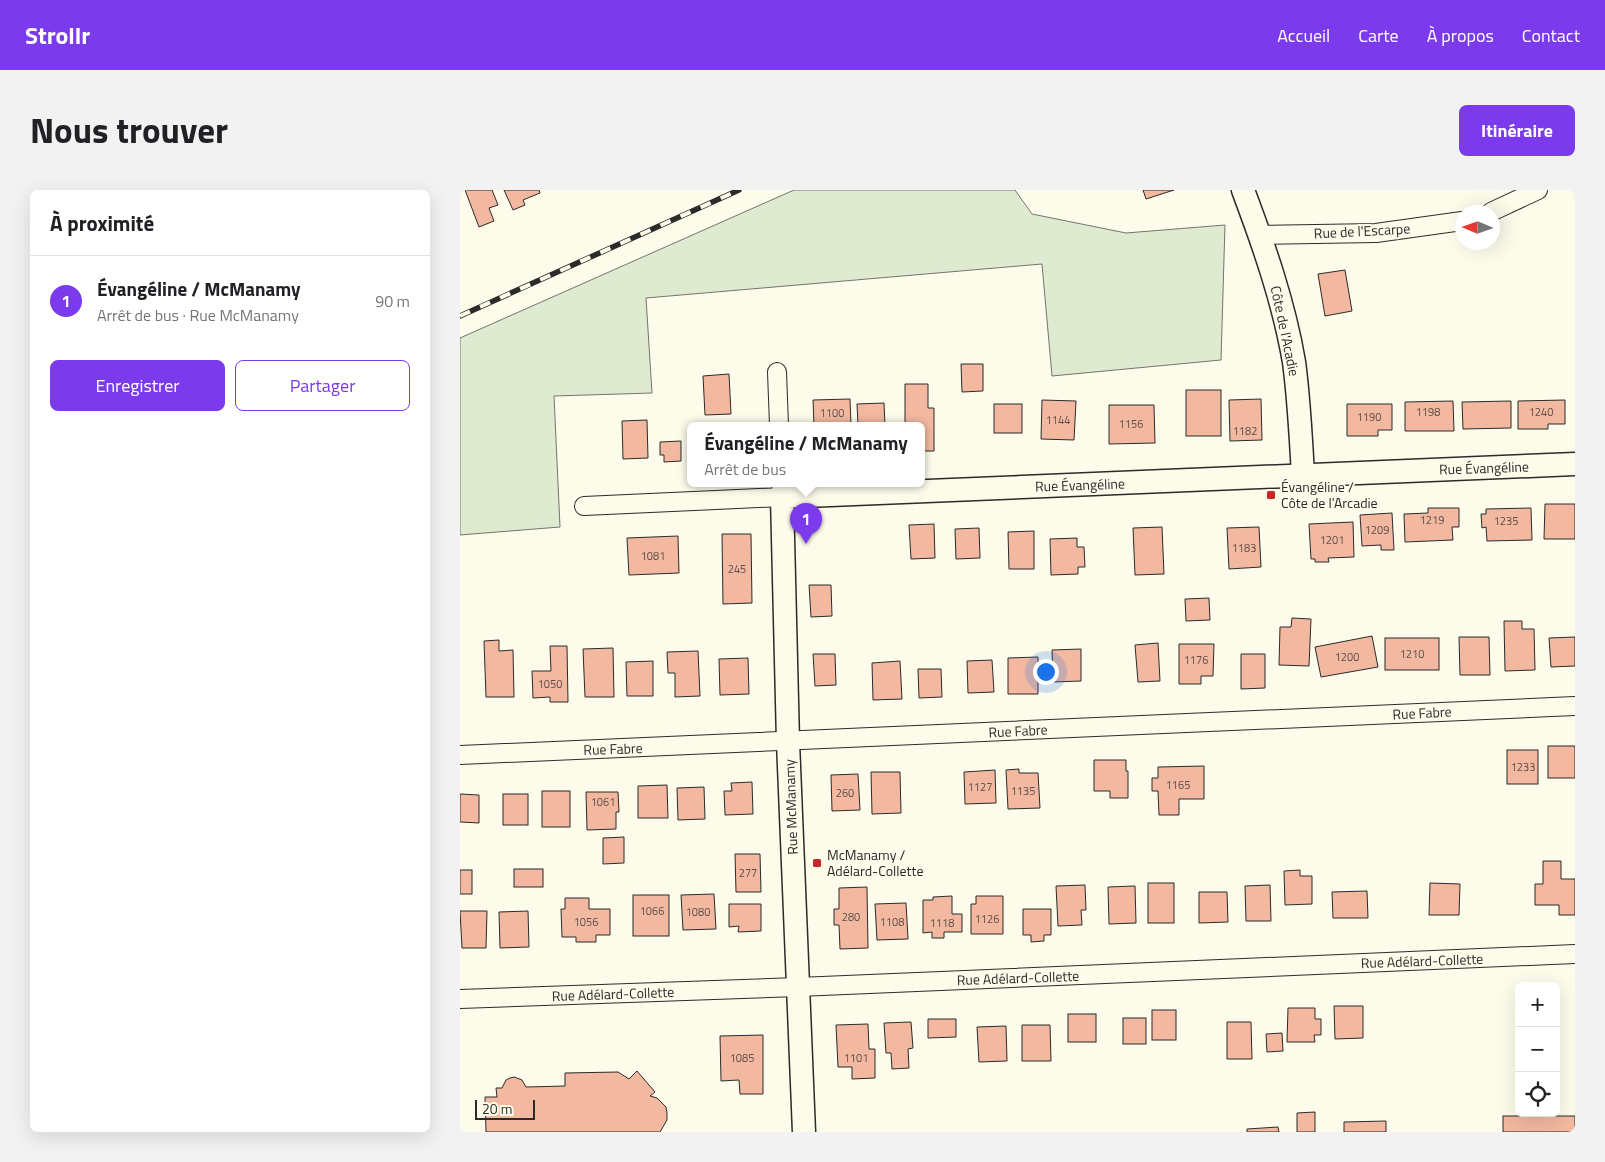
<!DOCTYPE html>
<html lang="fr">
<meta charset="utf-8">
<style>
:root{--surface:#fff;--page:#f2f2f2;--text:#202124;--muted:#757577;--line:#e0e0e0;--accent:#7c3aed}
body{margin:0;font-family:"Titillium Web",sans-serif;background:var(--page);color:var(--text)}
.controls{position:absolute;right:15px;bottom:15px;display:grid;overflow:hidden;border-radius:8px;box-shadow:0 5px 20px #0002}
.controls button{width:45px;height:45px;display:grid;place-items:center;padding:0;border:0;border-bottom:1px solid var(--line);background:var(--surface);color:var(--text);font:25px sans-serif}
.compass{position:absolute;left:995px;top:15px;width:45px;height:45px;border-radius:50%;background:var(--surface);box-shadow:0 5px 20px #0002;rotate:272deg}
.scale{position:absolute;left:15px;bottom:12px;width:60px;box-sizing:border-box;padding-left:5px;border:2px solid #2b2b2b;border-top:0;font-size:14px;line-height:18px;white-space:nowrap;color:#2b2b2b;-webkit-text-stroke:4px #fdfbea;paint-order:stroke}
.you{position:absolute;left:585px;top:481px;width:18px;height:18px;margin:-12px;border:4px solid #fff;border-radius:50%;background:#1a73e8;box-shadow:0 0 0 8px #1a73e833}
.badge{display:grid;place-items:center;width:32px;height:32px;border-radius:50%;background:var(--accent);color:#fff;font-size:16px;font-weight:700}
.pin{position:absolute;translate:-50% -41px;filter:drop-shadow(0 1px 2px #0008)}
.pin::after{content:'';position:absolute;top:26px;width:18px;height:15px;background:inherit;clip-path:polygon(0 0,100% 0,50% 100%)}
.popup{position:absolute;left:227px;top:232px;width:238px;height:65px;box-sizing:border-box;display:grid;place-content:center;border-radius:8px;background:var(--surface);filter:drop-shadow(0 1px 4px #0005);font-size:16px;white-space:nowrap;color:var(--muted)}
.popup b{font-size:19px;color:var(--text)}
.popup::after{content:'';position:absolute;left:50%;top:100%;margin-left:-10px;border:10px solid transparent;border-top-color:var(--surface)}
.list{margin:0;padding:0;list-style:none}
h2{display:flex;justify-content:space-between;align-items:center;height:65px;margin:0;padding:0 20px;font-size:21px}
h2 small{font-size:16px;font-weight:400;color:var(--muted)}
.list li{display:grid;grid-template-columns:32px 1fr auto;gap:15px;align-items:center;box-sizing:border-box;height:90px;padding:0 20px;border-top:1px solid var(--line)}
.list b{display:block;font-size:19px;white-space:nowrap}
.list p{margin:0;font-size:16px;white-space:nowrap;color:var(--muted)}
.list em{font-size:16px;font-style:normal;color:var(--muted)}
.actions{display:flex;gap:10px;padding:15px 20px}
.actions a{flex:1;padding:11px 0;border:1px solid var(--accent);border-radius:8px;text-align:center;font-size:18px;color:var(--accent)}
.actions .main{background:var(--accent);color:#fff}
.icon{flex:none;width:28px;height:28px;fill:none;stroke:currentColor;stroke-width:2;stroke-linecap:round;stroke-linejoin:round}
.map{position:relative;flex:none;width:1115px;height:942px;overflow:hidden;border-radius:8px}
header{display:flex;align-items:center;gap:30px;box-sizing:border-box;height:70px;padding:0 25px;background:var(--accent);color:#fff}
header strong{font-size:24px}
nav{display:flex;gap:28px;margin-inline-start:auto;font-size:18px}
.intro{display:flex;align-items:center;justify-content:space-between;box-sizing:border-box;height:120px;padding:0 30px}
h1{margin:0;font-size:35px}
.button{padding:12px 22px;border-radius:8px;background:var(--accent);color:#fff;font-size:18px;font-weight:700}
main{display:flex;gap:30px;padding:0 30px}
aside{flex:1;background:var(--surface);border-radius:8px;box-shadow:0 5px 20px #0002}
.map>svg:first-child{display:block}
.green{fill:#deebd1;stroke:#74746e}
.building{fill:#f2b8a0;stroke:#2b2b2b}
.lines{fill:none;stroke-linecap:round;stroke-linejoin:round}
.minor-casing{stroke:#2b2b2b;stroke-width:20}
.tertiary-casing{stroke:#2b2b2b;stroke-width:25}
.minor{stroke:#fdfbea;stroke-width:18}
.tertiary{stroke:#fdfbea;stroke-width:22}
.rail-casing{stroke:#2b2b2b;stroke-width:5.5}
.rail{stroke:#fdfbea;stroke-width:4;stroke-dasharray:11;stroke-linecap:butt}
.poi-dot{fill:#c62828;stroke:#fdfbea;stroke-width:2}
.labels{text-anchor:middle;stroke-width:4;stroke-linejoin:round;paint-order:stroke}
.number-label{font-size:11px;fill:#5d4e48}
.street-label{font-size:14px;fill:#2b2b2b;stroke:#fdfbea}
.poi-label{font-size:14px;fill:#2b2b2b;stroke:#fdfbea;text-anchor:start}
</style>
<header>
<strong>Strollr</strong>
<nav><a>Accueil</a><a>Carte</a><a>À propos</a><a>Contact</a></nav>
</header>
<div class="intro"><h1>Nous trouver</h1><a class="button">Itinéraire</a></div>
<main>
<aside>
<h2>À proximité<small></small></h2>
<ul class="list">
<li><span class="badge">1</span><div><b>Évangéline / McManamy</b><p>Arrêt de bus · Rue McManamy</p></div><em>90 m</em></li>
</ul>
<div class="actions"><a class="main">Enregistrer</a><a>Partager</a></div>
</aside>
<div class="map">
<svg width="1115" height="942" viewBox="0 0 1115 942">
<rect width="100%" height="100%" fill="#fdfbea"/>
<!-- green -->
<polygon class="green" points="334,0 555,0 572,24 666,43 765,35 761,170 592,186 582,74 186,108 192,203 94,206 100,337 0,345 0,148"/>
<!-- building -->
<g class="building">
<polygon points="5,0 32,0 38,15 29,18 34,31 19,37"/>
<polygon points="44,0 79,0 80,3 63,10 65,15 53,20"/>
<polygon points="683,0 714,0 686,9"/>
<polygon points="885,80 892,121 865,126 858,84"/>
<polygon points="501,174 523,174 523,201 502,202"/>
<polygon points="269,184 271,224 245,225 243,186"/>
<polygon points="445,194 468,194 468,218 474,218 474,261 461,261 461,235 445,235"/>
<rect x="726" y="200" width="35" height="46"/>
<polygon points="390,209 391,235 354,235 353,210"/>
<polygon points="801,209 802,250 770,251 769,210"/>
<polygon points="582,210 616,211 614,250 581,249"/>
<polygon points="1105,210 1105,234 1088,234 1088,239 1058,239 1058,211"/>
<polygon points="993,211 994,241 945,241 945,212"/>
<polygon points="1051,211 1051,238 1003,239 1002,212"/>
<polygon points="424,213 425,235 398,235 397,214"/>
<rect x="534" y="214" width="28" height="29"/>
<polygon points="887,214 932,214 932,240 918,240 918,246 887,246"/>
<polygon points="649,215 694,215 695,253 649,254"/>
<polygon points="187,230 188,268 163,269 162,231"/>
<polygon points="221,251 221,271 204,272 204,265 200,265 200,252"/>
<polygon points="1085,314 1115,314 1115,349 1084,349"/>
<polygon points="968,318 999,318 999,337 992,337 993,350 945,352 944,324 968,323"/>
<polygon points="1071,318 1072,350 1027,351 1026,337 1022,338 1021,324 1026,324 1026,319"/>
<polygon points="932,323 934,360 921,360 921,355 902,356 900,325"/>
<polygon points="893,332 894,367 868,368 869,372 855,372 855,369 851,369 849,334"/>
<polygon points="474,334 475,368 451,369 449,335"/>
<polygon points="702,337 704,384 675,385 673,338"/>
<polygon points="799,337 801,377 769,379 767,338"/>
<polygon points="519,338 520,368 496,369 495,339"/>
<polygon points="574,341 574,379 549,379 548,342"/>
<polygon points="262,344 291,344 292,413 263,414"/>
<polygon points="218,346 219,383 169,385 167,348"/>
<polygon points="617,348 617,357 624,357 625,377 618,377 618,384 591,385 590,349"/>
<polygon points="349,395 371,395 372,426 351,427"/>
<polygon points="749,408 750,430 726,431 725,409"/>
<polygon points="832,428 851,429 849,476 819,475 820,437 831,437"/>
<polygon points="1044,431 1062,431 1062,439 1074,439 1075,480 1045,481"/>
<polygon points="912,446 918,477 861,487 855,457"/>
<polygon points="999,447 1029,447 1030,485 1000,485"/>
<polygon points="1115,447 1115,476 1091,477 1089,448"/>
<rect x="925" y="448" width="54" height="32"/>
<polygon points="39,450 39,461 53,460 54,507 26,507 24,451"/>
<polygon points="698,453 700,491 678,492 675,455"/>
<polygon points="719,454 754,454 753,486 741,486 741,494 719,494"/>
<polygon points="90,456 107,456 108,512 90,512 90,507 73,508 72,481 91,481"/>
<polygon points="153,458 154,507 125,507 123,459"/>
<polygon points="621,459 621,491 593,492 592,460"/>
<polygon points="238,461 240,506 215,507 215,483 208,483 207,462"/>
<polygon points="353,464 375,464 376,495 355,496"/>
<polygon points="781,464 805,464 805,498 781,499"/>
<polygon points="578,467 578,504 548,504 548,468"/>
<polygon points="288,468 289,504 260,505 259,469"/>
<polygon points="532,470 534,502 508,503 507,471"/>
<polygon points="193,471 193,506 167,506 166,472"/>
<polygon points="440,471 442,509 413,510 412,473"/>
<polygon points="458,479 481,479 482,507 459,508"/>
<rect x="1088" y="556" width="27" height="32"/>
<rect x="1047" y="560" width="31" height="34"/>
<polygon points="634,570 666,570 666,581 668,581 668,608 650,608 650,601 634,601"/>
<polygon points="744,576 744,609 719,609 719,625 699,625 698,601 692,601 692,588 698,588 698,577"/>
<polygon points="559,579 559,583 578,583 580,618 548,619 546,580"/>
<polygon points="535,580 536,613 505,614 504,582"/>
<polygon points="411,582 440,582 441,623 412,624"/>
<polygon points="398,584 400,620 372,621 371,585"/>
<polygon points="292,592 293,624 265,625 264,601 272,601 271,593"/>
<polygon points="207,595 208,628 178,628 178,596"/>
<polygon points="244,597 245,629 218,630 217,598"/>
<rect x="82" y="601" width="28" height="36"/>
<polygon points="126,602 158,602 159,622 156,622 156,639 127,640"/>
<polygon points="0,604 19,605 19,633 0,632"/>
<rect x="43" y="604" width="25" height="31"/>
<polygon points="164,647 164,673 143,674 143,648"/>
<polygon points="275,664 300,664 301,702 276,702"/>
<polygon points="1083,671 1101,671 1101,689 1115,689 1115,725 1099,725 1099,715 1075,715 1075,694 1083,694"/>
<rect x="54" y="679" width="29" height="18"/>
<rect x="0" y="680" width="12" height="24"/>
<polygon points="840,680 840,686 852,686 852,714 825,715 824,681"/>
<rect x="688" y="693" width="26" height="40"/>
<polygon points="970,693 1000,694 999,725 969,725"/>
<polygon points="625,695 626,720 621,720 622,735 598,736 596,696"/>
<polygon points="810,695 811,731 786,731 785,696"/>
<polygon points="675,696 676,733 649,734 648,697"/>
<polygon points="407,697 408,758 380,759 379,735 374,735 374,719 379,719 379,698"/>
<polygon points="907,701 908,728 873,728 872,702"/>
<polygon points="739,702 767,702 768,732 739,733"/>
<polygon points="254,704 256,739 223,740 221,705"/>
<rect x="173" y="705" width="36" height="41"/>
<polygon points="492,706 492,724 502,724 502,742 484,742 484,748 472,748 472,742 463,743 463,710 473,710 473,707"/>
<polygon points="516,706 543,706 543,744 511,744 511,714 516,714"/>
<polygon points="105,708 129,708 129,719 150,719 150,745 136,745 136,752 116,752 116,747 102,747 101,719 105,719"/>
<polygon points="446,713 448,749 417,750 415,714"/>
<polygon points="269,714 301,714 301,741 278,742 279,736 269,737"/>
<polygon points="563,719 591,719 591,745 584,745 584,751 571,752 571,745 563,745"/>
<polygon points="0,721 27,721 26,758 2,758"/>
<polygon points="68,721 69,757 40,758 39,722"/>
<polygon points="874,816 903,816 903,848 875,849"/>
<polygon points="828,818 855,818 855,829 861,829 861,845 854,845 855,852 827,852"/>
<rect x="692" y="820" width="24" height="30"/>
<rect x="608" y="824" width="28" height="28"/>
<rect x="663" y="828" width="23" height="26"/>
<polygon points="468,829 496,829 496,847 468,848"/>
<polygon points="451,832 453,858 448,859 449,878 432,879 431,863 426,863 424,833"/>
<polygon points="767,832 791,832 792,869 767,869"/>
<polygon points="408,834 409,859 415,859 415,888 392,889 392,877 378,877 376,835"/>
<polygon points="562,835 590,835 591,871 562,871"/>
<polygon points="546,836 547,871 519,872 517,837"/>
<polygon points="822,843 823,861 807,862 806,844"/>
<polygon points="303,845 303,904 280,904 279,890 261,891 260,846"/>
<polygon points="177,881 195,902 190,906 197,908 206,917 207,923 207,930 200,942 26,942 25,907 37,907 36,898 42,898 46,890 50,888 54,887 62,890 66,897 105,896 105,883 158,882 169,889"/>
<polygon points="855,922 855,942 837,942 837,923"/>
<rect x="1043" y="926" width="72" height="16"/>
<polygon points="926,931 926,942 884,942 884,932"/>
<polygon points="818,937 819,942 787,942 787,939"/>
</g>
<g class="lines">
<!-- minor casing -->
<g class="minor-casing">
<g id="minor">
<polyline points="1031,22 1078,0"/>
<polyline points="800,45 916,43 1002,31"/>
<polyline points="317,182 319,235"/>
<polyline points="124,316 322,307 321,293"/>
<polyline points="0,565 1115,516"/>
<polyline points="0,809 338,797 1115,764"/>
</g>
</g>
<!-- tertiary casing -->
<g class="tertiary-casing">
<g id="tertiary">
<path d="M783 0C804 56 824 113 834 172 839 209 841 248 843 286"/>
<polyline points="344,942 328,552 322,307 1115,274"/>
</g>
</g>
<!-- minor -->
<use href="#minor" class="minor"/>
<!-- tertiary -->
<use href="#tertiary" class="tertiary"/>
<!-- rail casing -->
<g class="rail-casing">
<polyline id="rail" points="0,126 279,0"/>
</g>
<!-- rail -->
<use href="#rail" class="rail"/>
</g>
<!-- markers -->
<g class="poi-dot">
<rect x="806" y="300" width="10" height="10" rx="2.5"/>
<rect x="352" y="668" width="10" height="10" rx="2.5"/>
</g>
<g class="labels">
<!-- number labels -->
<g class="number-label">
<text x="968" y="226">1198</text>
<text x="1081" y="226">1240</text>
<text x="372" y="227">1100</text>
<text x="909" y="231">1190</text>
<text x="598" y="234">1144</text>
<text x="671" y="238">1156</text>
<text x="785" y="245">1182</text>
<text x="972" y="334">1219</text>
<text x="1046" y="335">1235</text>
<text x="917" y="344">1209</text>
<text x="872" y="354">1201</text>
<text x="784" y="362">1183</text>
<text x="193" y="370">1081</text>
<text x="277" y="383">245</text>
<text x="952" y="468">1210</text>
<text x="887" y="471">1200</text>
<text x="736" y="474">1176</text>
<text x="90" y="498">1050</text>
<text x="1063" y="581">1233</text>
<text x="718" y="599">1165</text>
<text x="520" y="601">1127</text>
<text x="563" y="605">1135</text>
<text x="385" y="607">260</text>
<text x="143" y="616">1061</text>
<text x="288" y="687">277</text>
<text x="192" y="725">1066</text>
<text x="238" y="726">1080</text>
<text x="391" y="731">280</text>
<text x="527" y="733">1126</text>
<text x="126" y="736">1056</text>
<text x="432" y="736">1108</text>
<text x="482" y="737">1118</text>
<text x="282" y="872">1085</text>
<text x="396" y="872">1101</text>
</g>
<!-- street labels -->
<g class="street-label">
<text transform="translate(902 41) rotate(-3)" y="5">Rue de l'Escarpe</text>
<text transform="translate(825 141) rotate(78)" y="5">Côte de l'Acadie</text>
<text transform="translate(1024 278) rotate(-2)" y="5">Rue Évangéline</text>
<text transform="translate(620 295) rotate(-2)" y="5">Rue Évangéline</text>
<text transform="translate(962 523) rotate(-3)" y="5">Rue Fabre</text>
<text transform="translate(558 541) rotate(-3)" y="5">Rue Fabre</text>
<text transform="translate(153 559) rotate(-2)" y="5">Rue Fabre</text>
<text transform="translate(331 617) rotate(-92)" y="5">Rue McManamy</text>
<text transform="translate(962 771) rotate(-2)" y="5">Rue Adélard-Collette</text>
<text transform="translate(558 788) rotate(-2)" y="5">Rue Adélard-Collette</text>
<text transform="translate(153 804) rotate(-2)" y="5">Rue Adélard-Collette</text>
</g>
<!-- poi labels -->
<g class="poi-label">
<text x="821" y="302">Évangéline /<tspan x="821" dy="16">Côte de l'Arcadie</tspan></text>
<text x="367" y="670">McManamy /<tspan x="367" dy="16">Adélard-Collette</tspan></text>
</g>
</g>
</svg>
<div class="controls">
<button>+</button>
<button>−</button>
<button><svg class="icon" aria-label="locate" viewBox="0 0 24 24"><circle cx="12" cy="12" r="6"/><path d="M12 2v4M12 18v4M2 12h4M18 12h4"/></svg></button>
</div>
<svg class="compass" viewBox="-18 -18 36 36"><path d="M0-13l5 13h-10z" fill="#e53935"/><path d="M0 13l5-13h-10z" fill="#757577"/></svg>
<div class="scale">20 m</div>
<div class="you"></div>
<div class="pin badge" style="left:346px;top:354px">1</div>
<div class="popup"><b>Évangéline / McManamy</b>Arrêt de bus</div>
</div>
</main>
